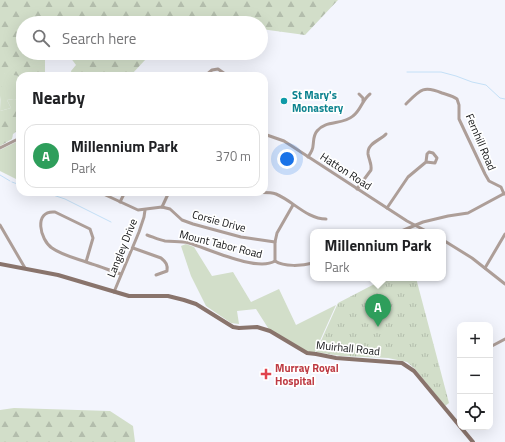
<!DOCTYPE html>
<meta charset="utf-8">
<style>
:root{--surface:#fff;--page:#f6f6f6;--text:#202124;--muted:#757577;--line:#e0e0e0;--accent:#a94db7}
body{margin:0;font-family:"Titillium Web",sans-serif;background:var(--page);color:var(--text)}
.controls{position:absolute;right:12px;bottom:12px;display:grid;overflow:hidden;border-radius:8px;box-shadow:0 4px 16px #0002}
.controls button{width:36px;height:36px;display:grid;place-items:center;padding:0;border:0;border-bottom:1px solid var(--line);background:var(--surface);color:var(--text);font:20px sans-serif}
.you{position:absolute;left:287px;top:159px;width:14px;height:14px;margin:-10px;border:3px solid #fff;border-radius:50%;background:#1a73e8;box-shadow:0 0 0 6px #1a73e833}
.badge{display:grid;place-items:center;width:26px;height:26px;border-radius:50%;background:var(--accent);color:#fff;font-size:13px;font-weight:700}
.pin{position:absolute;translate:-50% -33px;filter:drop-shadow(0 1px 2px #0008)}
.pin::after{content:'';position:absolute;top:21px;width:14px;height:12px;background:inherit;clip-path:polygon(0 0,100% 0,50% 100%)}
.popup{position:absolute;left:310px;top:229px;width:136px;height:52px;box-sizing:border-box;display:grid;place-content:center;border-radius:8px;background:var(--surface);filter:drop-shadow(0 1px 3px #0005);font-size:13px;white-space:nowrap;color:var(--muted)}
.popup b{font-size:15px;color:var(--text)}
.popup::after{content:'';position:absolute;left:50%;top:100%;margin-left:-8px;border:8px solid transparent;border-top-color:var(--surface)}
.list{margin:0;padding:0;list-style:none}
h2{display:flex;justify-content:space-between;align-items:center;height:52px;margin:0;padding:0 16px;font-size:17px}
h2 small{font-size:13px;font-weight:400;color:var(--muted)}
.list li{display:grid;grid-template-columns:26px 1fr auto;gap:12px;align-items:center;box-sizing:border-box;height:64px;margin:0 8px 8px;padding:0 8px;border:1px solid var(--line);border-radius:12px}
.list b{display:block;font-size:15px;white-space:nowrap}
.list p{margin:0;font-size:13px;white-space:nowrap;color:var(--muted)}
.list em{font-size:13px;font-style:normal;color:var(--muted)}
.icon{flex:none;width:22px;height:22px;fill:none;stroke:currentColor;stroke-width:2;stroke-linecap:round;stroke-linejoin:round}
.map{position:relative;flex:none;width:505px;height:442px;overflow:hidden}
.search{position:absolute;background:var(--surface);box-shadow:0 4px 16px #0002;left:16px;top:16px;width:252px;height:44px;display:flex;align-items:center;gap:10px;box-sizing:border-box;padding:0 14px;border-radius:22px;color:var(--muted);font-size:15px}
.panel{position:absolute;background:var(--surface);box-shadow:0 4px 16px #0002;left:16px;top:72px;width:252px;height:124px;border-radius:12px}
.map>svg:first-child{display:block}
.grass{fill:#d2dec9}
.forest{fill:url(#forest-firs)}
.park{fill:url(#park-tufts)}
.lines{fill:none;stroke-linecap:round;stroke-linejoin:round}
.stream{stroke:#c4e0f7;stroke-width:1}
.street{stroke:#ad9e98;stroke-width:3}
.secondary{stroke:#89746c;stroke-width:4}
.culture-dot{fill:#0f9aa8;stroke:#fff;stroke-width:1.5}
.health-dot{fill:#e0444e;stroke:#fff;stroke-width:1.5}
.labels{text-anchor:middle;stroke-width:3.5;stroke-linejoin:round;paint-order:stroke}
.culture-label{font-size:11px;font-weight:bold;fill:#0d838f;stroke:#fff;text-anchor:start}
.street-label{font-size:11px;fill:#111214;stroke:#fff}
.health-label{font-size:11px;font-weight:bold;fill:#be3a42;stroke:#fff;text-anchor:start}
</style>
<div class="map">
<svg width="505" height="442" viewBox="0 0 505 442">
<defs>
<pattern id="forest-firs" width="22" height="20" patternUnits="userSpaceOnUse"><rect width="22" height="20" fill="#d2dec9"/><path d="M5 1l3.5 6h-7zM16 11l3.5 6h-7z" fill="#b3bdac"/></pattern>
<pattern id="park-tufts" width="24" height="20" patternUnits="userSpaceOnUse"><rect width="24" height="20" fill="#d2dec9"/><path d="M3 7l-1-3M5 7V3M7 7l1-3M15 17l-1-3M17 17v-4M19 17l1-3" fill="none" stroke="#b3bdac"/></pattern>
</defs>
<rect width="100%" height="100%" fill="#f3f5fd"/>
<!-- grass -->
<g class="grass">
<polygon points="5,72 18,76 20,81 20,100 14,99 7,100 11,108 0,111 1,80"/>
<polygon points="20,140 20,181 0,171 0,150"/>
<polygon points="186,244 194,247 212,276 233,272 251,302 279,289 296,325 336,305 314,354 307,353 270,331 256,309 237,311 239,324 231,323 206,306 191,276 181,246"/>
</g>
<!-- forest -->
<g class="forest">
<path d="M0 0H338L305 35 261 29V23H23V53H156L146 59 131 75 123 74 99 76H72L71 71 76 65 70 57 45 58V72L52 74 67 72 69 76H20V81L18 76 5 73C0 83 3 91 0 100Z"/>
<polygon points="14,99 20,100 20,129 13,134 12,139 0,146 0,111 11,108 7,100"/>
<polygon points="14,408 110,411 133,426 135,442 0,442 0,410"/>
</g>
<!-- park -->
<polygon class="park" points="386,278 416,278 449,403 445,406 415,369 407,362 388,358 341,356 316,352 338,303"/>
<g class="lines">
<!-- stream -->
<g class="stream">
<polyline points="407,72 441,72 456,76 472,82 486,85 500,98 505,99"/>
<polyline points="0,175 10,181"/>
<polyline points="12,182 20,185"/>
<polyline points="44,192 65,199 111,222"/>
</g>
<!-- street -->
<g class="street">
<polyline points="111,76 123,74 133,76"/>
<polyline points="205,76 212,70 218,69 228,76"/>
<polyline points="359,94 363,98 363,101"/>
<path d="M406 104C420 90 423 85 442 93 448 95 453 96 457 99L459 105V119L485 174 489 181 501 187 504 194"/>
<polyline points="264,134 284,141 407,221 428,232"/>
<polyline points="0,148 20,138"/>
<path d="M308 157C310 154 313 150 313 146 314 140 313 136 317 131 325 120 343 125 353 116 361 110 362 100 370 94"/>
<path d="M357 189 371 170C372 164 369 160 368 154 367 143 381 140 386 134"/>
<polyline points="99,192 138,210 162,207 170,209 182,220 193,224 241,237 275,242"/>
<path d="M245 192C255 194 266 191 276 194 293 201 307 219 326 219"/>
<polyline points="120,202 125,192"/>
<polyline points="162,207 169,192"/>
<polyline points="387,208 408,177 426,162 435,163 437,158 433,153 429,152 427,154 426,162"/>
<polyline points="0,225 25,268"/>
<polyline points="399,232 423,222 448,216 468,213 505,193"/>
<path d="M147 235C153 237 159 240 165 241 173 242 181 241 189 243 209 249 257 272 275 261 284 267 302 266 313 263"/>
<polyline points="443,240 472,258 505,284"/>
<path d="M133 248 161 258C166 262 168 265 167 271L156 275"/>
<polyline points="275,261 275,242 277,233 293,205"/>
<path d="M86 262 93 238 90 229 55 212C33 210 40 240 52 248 63 256 79 259 92 264 102 267 111 271 121 274"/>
<polyline points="485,268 505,234"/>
<polyline points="114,292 139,232 144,217 145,210"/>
<polyline points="490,347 505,339"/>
</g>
<!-- secondary -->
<polyline class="secondary" points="0,264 58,275 129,296 168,296 184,300 196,304 233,327 239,328 257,327 270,331 307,353 316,354 336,358 402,363 414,371 473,442"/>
</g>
<!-- markers -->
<circle class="culture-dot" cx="284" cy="101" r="4"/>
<path class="health-dot" d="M264 368h4v4h4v4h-4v4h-4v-4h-4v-4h4z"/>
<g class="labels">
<!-- culture labels -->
<g class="culture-label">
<text x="292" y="99">St Mary's<tspan x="292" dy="13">Monastery</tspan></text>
</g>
<!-- street labels -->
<g class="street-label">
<text transform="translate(481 142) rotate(67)" y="4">Fernhill Road</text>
<text transform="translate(346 171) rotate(33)" y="4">Hatton Road</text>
<text transform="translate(219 221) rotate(15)" y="4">Corsie Drive</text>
<text transform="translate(221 244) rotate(14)" y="4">Mount Tabor Road</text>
<text transform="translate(122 248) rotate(-68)" y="4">Langley Drive</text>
<text transform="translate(348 348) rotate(6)" y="4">Muirhall Road</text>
</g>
<!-- health labels -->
<g class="health-label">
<text x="275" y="372">Murray Royal<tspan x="275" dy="13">Hospital</tspan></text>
</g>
</g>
</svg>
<div class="controls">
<button>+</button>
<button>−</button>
<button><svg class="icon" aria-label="locate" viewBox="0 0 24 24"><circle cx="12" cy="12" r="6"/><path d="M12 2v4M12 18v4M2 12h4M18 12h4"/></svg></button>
</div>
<div class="you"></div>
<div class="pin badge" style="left:378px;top:327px;background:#2e9e5b">A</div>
<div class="popup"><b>Millennium Park</b>Park</div>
<div class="search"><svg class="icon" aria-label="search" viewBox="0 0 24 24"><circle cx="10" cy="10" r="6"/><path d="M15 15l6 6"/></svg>Search here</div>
<section class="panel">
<h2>Nearby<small></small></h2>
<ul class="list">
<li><span class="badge" style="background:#2e9e5b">A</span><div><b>Millennium Park</b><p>Park</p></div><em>370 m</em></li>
</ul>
</section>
</div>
